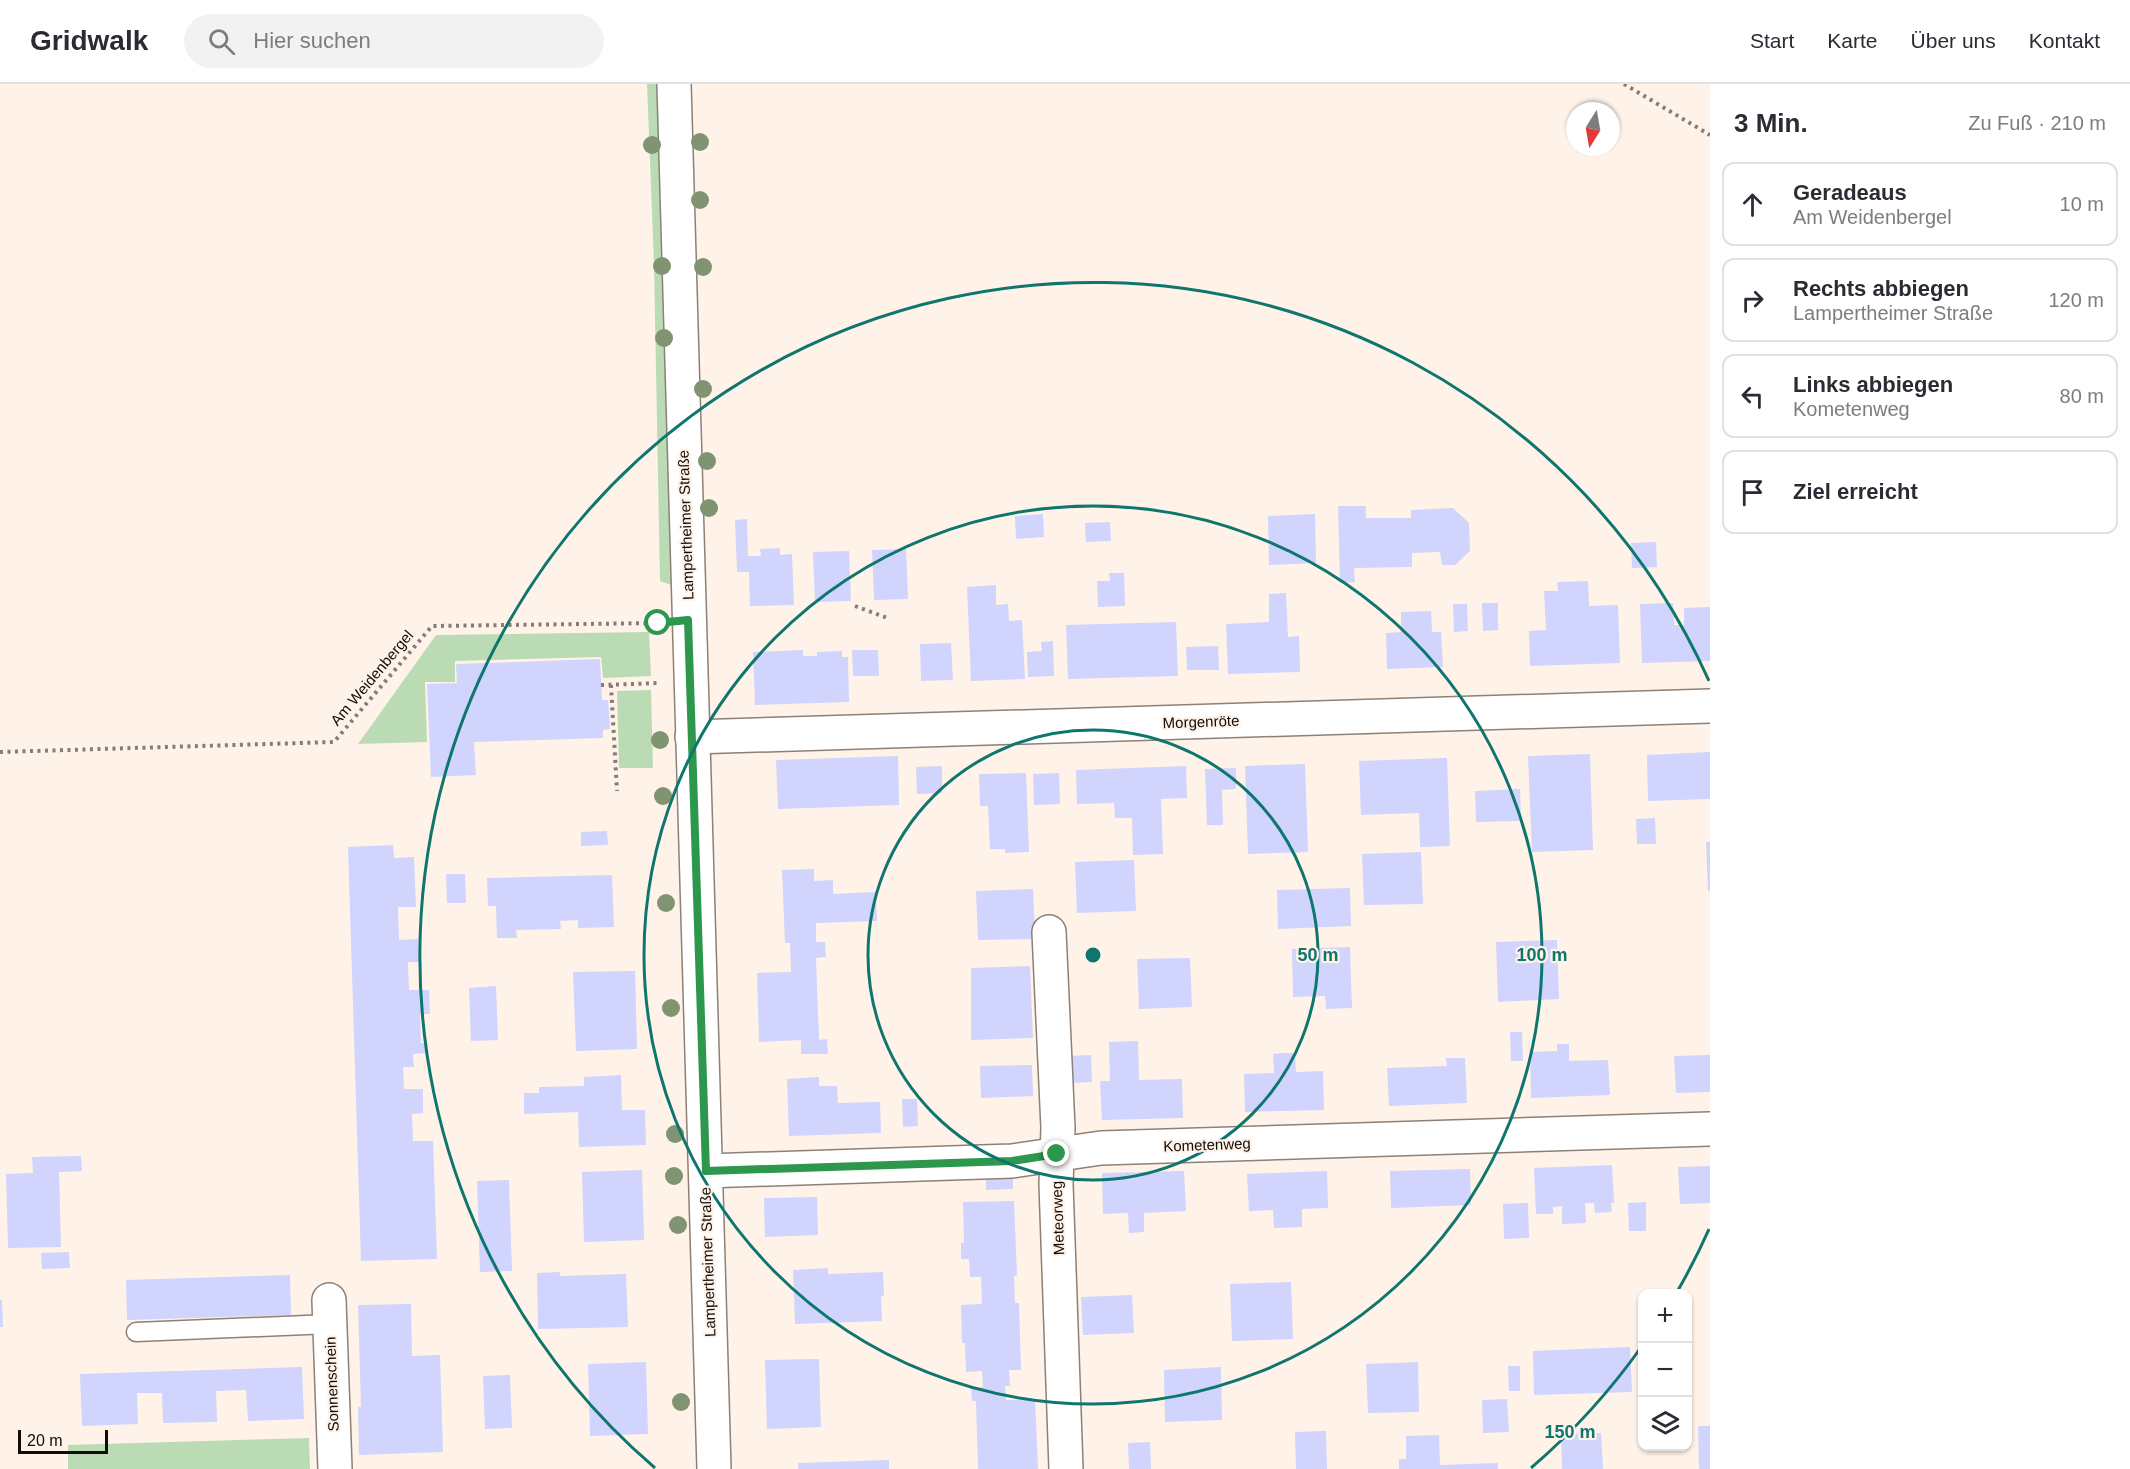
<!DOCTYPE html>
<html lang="de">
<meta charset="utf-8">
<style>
:root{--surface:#fff;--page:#f2f2f3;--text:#2b2b33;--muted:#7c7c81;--line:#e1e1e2}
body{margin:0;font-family:Helvetica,sans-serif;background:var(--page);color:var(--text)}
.controls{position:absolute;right:18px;bottom:18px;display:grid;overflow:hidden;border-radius:12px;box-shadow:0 2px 4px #0004}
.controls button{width:54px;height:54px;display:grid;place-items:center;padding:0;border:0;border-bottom:2px solid var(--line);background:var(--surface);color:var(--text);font:30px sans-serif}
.compass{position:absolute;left:1566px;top:18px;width:54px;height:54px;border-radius:50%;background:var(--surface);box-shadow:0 2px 4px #0004;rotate:191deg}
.scale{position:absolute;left:18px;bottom:15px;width:90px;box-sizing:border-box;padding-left:6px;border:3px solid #120d09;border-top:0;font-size:16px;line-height:21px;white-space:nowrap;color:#120d09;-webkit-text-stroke:4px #fff3e9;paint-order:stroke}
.stop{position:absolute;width:18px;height:18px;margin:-14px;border:4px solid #2d974e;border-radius:50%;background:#fff}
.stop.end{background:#2d974e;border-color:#fff;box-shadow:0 2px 6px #0008}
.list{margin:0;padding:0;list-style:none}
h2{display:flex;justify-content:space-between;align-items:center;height:78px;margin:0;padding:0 24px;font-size:26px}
h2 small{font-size:20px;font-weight:400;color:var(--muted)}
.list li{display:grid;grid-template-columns:39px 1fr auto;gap:18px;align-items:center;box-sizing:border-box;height:84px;margin:0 12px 12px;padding:0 12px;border:2px solid var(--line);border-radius:12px}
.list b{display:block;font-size:22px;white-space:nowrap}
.list p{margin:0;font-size:20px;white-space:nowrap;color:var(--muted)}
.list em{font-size:20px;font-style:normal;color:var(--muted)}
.icon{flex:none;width:33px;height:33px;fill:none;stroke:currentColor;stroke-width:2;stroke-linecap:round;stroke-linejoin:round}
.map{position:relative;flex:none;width:1710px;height:1385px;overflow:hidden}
header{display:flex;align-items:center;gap:36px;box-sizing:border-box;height:84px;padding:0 30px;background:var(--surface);border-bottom:2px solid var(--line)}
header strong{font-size:28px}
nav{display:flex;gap:33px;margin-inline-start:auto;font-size:21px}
.search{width:420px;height:54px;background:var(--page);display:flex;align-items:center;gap:15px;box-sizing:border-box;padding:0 21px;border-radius:33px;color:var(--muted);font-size:22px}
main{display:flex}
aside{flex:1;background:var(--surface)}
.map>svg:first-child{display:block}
.green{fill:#bbdbb5}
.building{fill:#d1d4fc}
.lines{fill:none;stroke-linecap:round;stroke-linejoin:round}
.service-casing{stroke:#8d8076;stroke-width:21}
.minor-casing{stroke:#8d8076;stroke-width:36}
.tertiary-casing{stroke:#8d8076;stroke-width:36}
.path{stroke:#857c75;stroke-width:4;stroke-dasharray:3 4.5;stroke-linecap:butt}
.service{stroke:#fff;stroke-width:18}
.minor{stroke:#fff;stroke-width:33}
.tertiary{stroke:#fff;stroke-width:33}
.tree{fill:#809471}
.route{stroke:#2d974e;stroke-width:8}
.ring{fill:none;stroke:#0f766e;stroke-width:3}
.labels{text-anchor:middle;stroke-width:4.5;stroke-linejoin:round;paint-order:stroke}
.street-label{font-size:15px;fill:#120d09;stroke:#fff3e9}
.centre{fill:#0f766e;stroke:#fff3e9;stroke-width:3}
.ring-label{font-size:18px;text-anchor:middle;font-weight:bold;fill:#0f766e;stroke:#fff3e9;stroke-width:4.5;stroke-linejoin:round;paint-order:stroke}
</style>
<header>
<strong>Gridwalk</strong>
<div class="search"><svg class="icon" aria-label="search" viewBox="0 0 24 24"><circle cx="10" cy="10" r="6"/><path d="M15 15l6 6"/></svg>Hier suchen</div>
<nav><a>Start</a><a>Karte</a><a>Über uns</a><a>Kontakt</a></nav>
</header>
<main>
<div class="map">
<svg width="1710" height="1385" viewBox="0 0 1710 1385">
<rect width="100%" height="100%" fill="#fff3e9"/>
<!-- green -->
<g class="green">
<polygon points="647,0 658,0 671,501 660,497 654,180"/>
<polygon points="649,548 651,592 603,594 601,573 455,577 455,598 425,598 427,658 358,660 436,551"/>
<polygon points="651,606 653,684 619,684 617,607"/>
<polygon points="309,1354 310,1385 68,1385 68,1361"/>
</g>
<!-- building -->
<g class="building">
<polygon points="1338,422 1366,422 1366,434 1411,434 1411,426 1453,424 1469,439 1470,467 1455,481 1442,481 1440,468 1412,469 1412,483 1354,484 1355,498 1340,499"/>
<polygon points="1043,430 1044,453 1016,455 1015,432"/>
<polygon points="1315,430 1316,479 1269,481 1268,432"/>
<polygon points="747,435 748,472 761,472 760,465 780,464 780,471 792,470 794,521 750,522 749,488 737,488 735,436"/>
<polygon points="1110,438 1111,457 1086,458 1085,439"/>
<polygon points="1656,458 1657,483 1632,484 1631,459"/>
<polygon points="906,465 908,515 874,516 872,466"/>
<polygon points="849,467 851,517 815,518 813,468"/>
<polygon points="1109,489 1124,489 1125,522 1098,523 1097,497 1110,497"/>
<polygon points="1588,497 1589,522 1618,521 1620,579 1530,582 1529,547 1546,546 1544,507 1558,507 1557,498"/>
<polygon points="996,501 996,521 1008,520 1009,537 1022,536 1025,595 971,597 967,503"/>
<polygon points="1286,509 1288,553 1299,552 1300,588 1228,590 1226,540 1269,538 1269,510"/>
<polygon points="1482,519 1498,519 1498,546 1483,547"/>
<polygon points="1673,519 1674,541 1684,541 1684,524 1710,523 1710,577 1642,579 1640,520"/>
<polygon points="1453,520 1467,520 1468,547 1454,548"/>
<polygon points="1431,527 1432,548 1441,548 1443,583 1387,585 1386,549 1401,548 1401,528"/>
<polygon points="1176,538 1178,592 1068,595 1066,541"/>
<polygon points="1053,557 1054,592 1028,593 1027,568 1042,567 1041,558"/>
<polygon points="951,559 953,596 921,597 920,560"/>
<polygon points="1218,562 1219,586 1187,586 1186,563"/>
<polygon points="803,566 803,572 817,572 817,568 842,567 842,573 848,573 849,618 755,621 753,568"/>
<polygon points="852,566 878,566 879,592 853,592"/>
<polygon points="600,575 602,616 608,616 610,645 603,646 603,654 474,658 476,691 431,693 427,600 457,599 456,580"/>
<polygon points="1710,668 1710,715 1648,717 1647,671"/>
<polygon points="1590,670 1593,766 1532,768 1528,672"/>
<polygon points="898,672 899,721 778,725 776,676"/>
<polygon points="1447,674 1450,762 1420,763 1419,729 1361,731 1359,677"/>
<polygon points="1305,680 1308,768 1248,770 1245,682"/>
<polygon points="942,682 942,709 917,710 916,683"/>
<polygon points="1186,682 1187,714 1161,715 1163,770 1133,771 1132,734 1115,734 1114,719 1077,720 1076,686"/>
<polygon points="1236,684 1236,705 1222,706 1223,741 1207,741 1205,685"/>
<polygon points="1026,689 1029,768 1005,769 1005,765 990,765 988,722 980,722 979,690"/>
<polygon points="1059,689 1060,720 1034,721 1033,690"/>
<polygon points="1520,705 1521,737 1476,738 1475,707"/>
<polygon points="1655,734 1656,760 1637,760 1636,735"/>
<polygon points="607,747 608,761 581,762 581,748"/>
<polygon points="1706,758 1710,758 1710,807 1708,807"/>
<polygon points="393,761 394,774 414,773 416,823 398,823 399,856 418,855 419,878 408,878 409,906 429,906 430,930 420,930 421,959 427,959 427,969 413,970 414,983 403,983 404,1005 423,1005 423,1029 412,1030 413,1057 433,1057 437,1175 361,1177 348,763"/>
<polygon points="1421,768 1423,820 1364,821 1362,770"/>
<polygon points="1134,776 1136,827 1077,829 1075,778"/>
<polygon points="814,785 814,797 833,796 833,810 876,808 877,837 816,839 816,858 825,858 826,873 816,874 819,956 827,955 828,970 801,970 801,956 759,958 757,889 791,888 790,859 785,859 782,786"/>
<polygon points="446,790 465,790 466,819 447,819"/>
<polygon points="612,791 614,843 578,844 578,836 560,837 561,845 516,846 517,854 497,854 496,822 488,822 487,794"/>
<polygon points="1350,804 1351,842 1278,845 1277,806"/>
<polygon points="1033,805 1035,855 978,856 976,807"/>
<polygon points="1557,856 1559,915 1498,918 1496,858"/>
<polygon points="1350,863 1352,924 1326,925 1325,912 1293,913 1292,865"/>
<polygon points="1190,874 1192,923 1139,925 1137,875"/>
<polygon points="1030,882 1033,954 971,956 971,884"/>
<polygon points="635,887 637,965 576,967 573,888"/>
<polygon points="496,902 498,956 471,957 469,904"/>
<polygon points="1510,948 1522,948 1523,977 1511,977"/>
<polygon points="1138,957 1139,996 1182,995 1183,1034 1102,1036 1100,997 1110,997 1109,958"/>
<polygon points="1557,960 1569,960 1569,977 1608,976 1610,1011 1531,1014 1530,968 1557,967"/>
<polygon points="1283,969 1295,969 1296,988 1323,987 1324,1026 1245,1028 1244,990 1274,989 1273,970"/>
<polygon points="1091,971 1092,998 1071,999 1069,972"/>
<polygon points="1710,971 1710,1008 1676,1009 1674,972"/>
<polygon points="1446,974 1465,974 1467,1019 1389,1022 1387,984 1447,982"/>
<polygon points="1032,981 1033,1012 981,1014 980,982"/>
<polygon points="621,991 622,1026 645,1026 646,1061 579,1063 578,1028 524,1030 524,1009 539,1009 539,1003 584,1002 584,993"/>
<polygon points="819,993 819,1002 837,1002 838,1019 880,1018 881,1049 789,1052 787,995"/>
<polygon points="902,1015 917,1015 918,1042 903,1043"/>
<polygon points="81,1072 82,1087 59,1088 61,1163 8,1164 6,1090 33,1089 32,1073"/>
<polygon points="1612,1081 1614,1119 1611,1119 1612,1128 1595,1129 1594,1119 1585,1119 1586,1139 1562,1140 1562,1122 1553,1123 1553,1130 1536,1130 1534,1084"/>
<polygon points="1710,1082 1710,1119 1680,1120 1678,1083"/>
<polygon points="1470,1085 1471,1121 1391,1124 1390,1087"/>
<polygon points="642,1086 644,1156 584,1158 582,1088"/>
<polygon points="1184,1087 1186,1127 1144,1129 1144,1148 1129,1149 1128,1129 1103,1130 1102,1089"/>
<polygon points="1327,1087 1328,1124 1302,1125 1302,1143 1274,1144 1273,1126 1249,1127 1247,1090"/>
<polygon points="1013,1092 1013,1105 986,1106 986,1093"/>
<polygon points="509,1096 512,1187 480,1188 477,1097"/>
<polygon points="817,1113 818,1151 765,1153 764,1114"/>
<polygon points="1014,1117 1017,1191 1014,1192 1015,1219 1019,1219 1021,1286 1009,1286 1010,1302 1005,1302 1006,1316 1035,1315 1038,1385 978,1385 976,1317 972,1317 971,1304 983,1303 982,1287 966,1288 965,1259 962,1259 961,1221 982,1220 981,1193 970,1193 969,1175 961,1175 961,1159 964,1159 963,1118"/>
<polygon points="1646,1118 1646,1147 1629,1147 1628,1119"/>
<polygon points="1528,1119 1529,1154 1504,1155 1503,1120"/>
<polygon points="69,1168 70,1184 42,1185 41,1169"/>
<polygon points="828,1184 828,1190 883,1188 884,1212 881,1212 882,1237 795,1240 793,1186"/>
<polygon points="560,1188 560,1192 626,1190 628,1243 538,1245 537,1189"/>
<polygon points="290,1191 291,1231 127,1236 126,1196"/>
<polygon points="1291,1198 1293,1255 1232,1257 1230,1200"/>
<polygon points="1132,1211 1134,1249 1083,1251 1081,1213"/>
<polygon points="0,1216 2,1216 3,1243 0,1243"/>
<polygon points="411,1220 412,1272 440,1271 443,1368 359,1371 358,1323 361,1323 358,1221"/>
<polygon points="1630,1263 1632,1308 1534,1311 1533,1267"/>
<polygon points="819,1275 821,1343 767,1345 765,1276"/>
<polygon points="646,1278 648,1350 590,1352 588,1280"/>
<polygon points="1418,1278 1419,1328 1368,1329 1366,1280"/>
<polygon points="1508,1282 1520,1282 1520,1307 1509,1307"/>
<polygon points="302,1283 304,1335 248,1337 246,1306 216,1307 217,1338 163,1339 162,1309 137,1309 138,1340 82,1342 80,1290"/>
<polygon points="1221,1283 1222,1336 1165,1338 1164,1286"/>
<polygon points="510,1291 512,1344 485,1345 483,1292"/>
<polygon points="1507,1315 1509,1348 1483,1349 1482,1316"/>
<polygon points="1698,1342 1710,1342 1710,1385 1699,1385"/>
<polygon points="1326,1347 1327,1385 1296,1385 1295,1348"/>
<polygon points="1601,1349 1603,1385 1562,1385 1561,1350"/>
<polygon points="1439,1351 1440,1381 1498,1379 1498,1385 1399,1385 1399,1375 1406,1375 1406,1352"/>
<polygon points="1150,1358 1151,1385 1129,1385 1128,1359"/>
<polygon points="889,1376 889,1385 798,1385 798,1379"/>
</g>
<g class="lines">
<!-- service casing -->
<g class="service-casing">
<polyline id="service" points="136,1248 330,1240"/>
</g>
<!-- minor casing -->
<g class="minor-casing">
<g id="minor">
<polyline points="692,653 1710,622"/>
<polyline points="1049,848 1058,1044 1056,1100 1066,1385"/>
<polyline points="706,1087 1012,1077 1101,1064 1710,1045"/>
<polyline points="329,1216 335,1385"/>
</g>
</g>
<!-- tertiary casing -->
<g class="tertiary-casing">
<polyline id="tertiary" points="674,0 714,1385"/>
</g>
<!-- path -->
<g class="path">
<polyline points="1624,0 1710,51"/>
<polyline points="855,522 890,535"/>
<polyline points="601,601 660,599"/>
<polyline points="611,601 617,707"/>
<polyline points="0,668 334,658 432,542 658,539"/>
</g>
<!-- service -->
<use href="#service" class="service"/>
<!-- minor -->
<use href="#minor" class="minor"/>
<!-- tertiary -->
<use href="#tertiary" class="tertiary"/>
</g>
<!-- trees -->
<g class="tree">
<circle cx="700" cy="58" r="9"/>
<circle cx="652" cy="61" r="9"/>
<circle cx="700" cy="116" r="9"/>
<circle cx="662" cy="182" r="9"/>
<circle cx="703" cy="183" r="9"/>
<circle cx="664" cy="254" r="9"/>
<circle cx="703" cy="305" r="9"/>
<circle cx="707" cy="377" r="9"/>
<circle cx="709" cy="424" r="9"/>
<circle cx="660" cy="656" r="9"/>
<circle cx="663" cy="712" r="9"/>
<circle cx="666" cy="819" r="9"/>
<circle cx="671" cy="924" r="9"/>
<circle cx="675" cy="1050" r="9"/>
<circle cx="674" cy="1092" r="9"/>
<circle cx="678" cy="1141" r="9"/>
<circle cx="681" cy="1318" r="9"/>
</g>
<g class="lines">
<!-- route -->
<polyline class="route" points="658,539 688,536 706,1087 1012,1077 1057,1070"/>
</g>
<!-- distance rings -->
<g class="ring">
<circle cx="1093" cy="871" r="225"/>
<circle cx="1093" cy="871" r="449"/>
<path d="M1709 1145A674 674 0 0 1 1677 1208M1642 1262A674 674 0 0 1 1531 1384M655 1384A674 674 0 1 1 1709 597"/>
</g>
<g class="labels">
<!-- street labels -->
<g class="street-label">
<text transform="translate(686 441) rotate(-92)" y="5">Lampertheimer Straße</text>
<text transform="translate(372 594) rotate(-50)" y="5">Am Weidenbergel</text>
<text transform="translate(1201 638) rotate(-2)" y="5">Morgenröte</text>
<text transform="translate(1207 1061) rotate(-2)" y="5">Kometenweg</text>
<text transform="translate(1058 1134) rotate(-92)" y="5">Meteorweg</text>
<text transform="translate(708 1178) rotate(-92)" y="5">Lampertheimer Straße</text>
<text transform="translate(332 1300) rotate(-92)" y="5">Sonnenschein</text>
</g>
</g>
<circle cx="1093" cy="871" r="9" class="centre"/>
<g class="ring-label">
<text x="1318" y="877">50 m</text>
<text x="1542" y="877">100 m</text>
<text x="1570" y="1354">150 m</text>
</g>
</svg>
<div class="controls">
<button>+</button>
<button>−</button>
<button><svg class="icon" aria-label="layers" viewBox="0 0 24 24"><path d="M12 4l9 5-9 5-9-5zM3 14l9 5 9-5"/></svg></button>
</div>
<svg class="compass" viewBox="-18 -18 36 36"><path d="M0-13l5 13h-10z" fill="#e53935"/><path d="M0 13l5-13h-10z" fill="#7c7c81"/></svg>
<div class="scale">20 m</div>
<div class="stop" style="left:658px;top:539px"></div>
<div class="stop end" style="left:1057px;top:1070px"></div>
</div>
<aside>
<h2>3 Min.<small>Zu Fuß · 210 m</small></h2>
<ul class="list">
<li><svg class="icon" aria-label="ahead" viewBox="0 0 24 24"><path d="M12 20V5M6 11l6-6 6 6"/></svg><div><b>Geradeaus</b><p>Am Weidenbergel</p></div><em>10 m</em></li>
<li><svg class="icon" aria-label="right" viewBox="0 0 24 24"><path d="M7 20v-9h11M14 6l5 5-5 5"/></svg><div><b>Rechts abbiegen</b><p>Lampertheimer Straße</p></div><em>120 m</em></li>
<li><svg class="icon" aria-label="left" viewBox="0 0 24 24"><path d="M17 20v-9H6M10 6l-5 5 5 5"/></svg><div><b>Links abbiegen</b><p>Kometenweg</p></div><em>80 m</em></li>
<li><svg class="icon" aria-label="arrive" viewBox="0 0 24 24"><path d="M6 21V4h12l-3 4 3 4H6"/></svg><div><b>Ziel erreicht</b></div></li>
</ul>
</aside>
</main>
